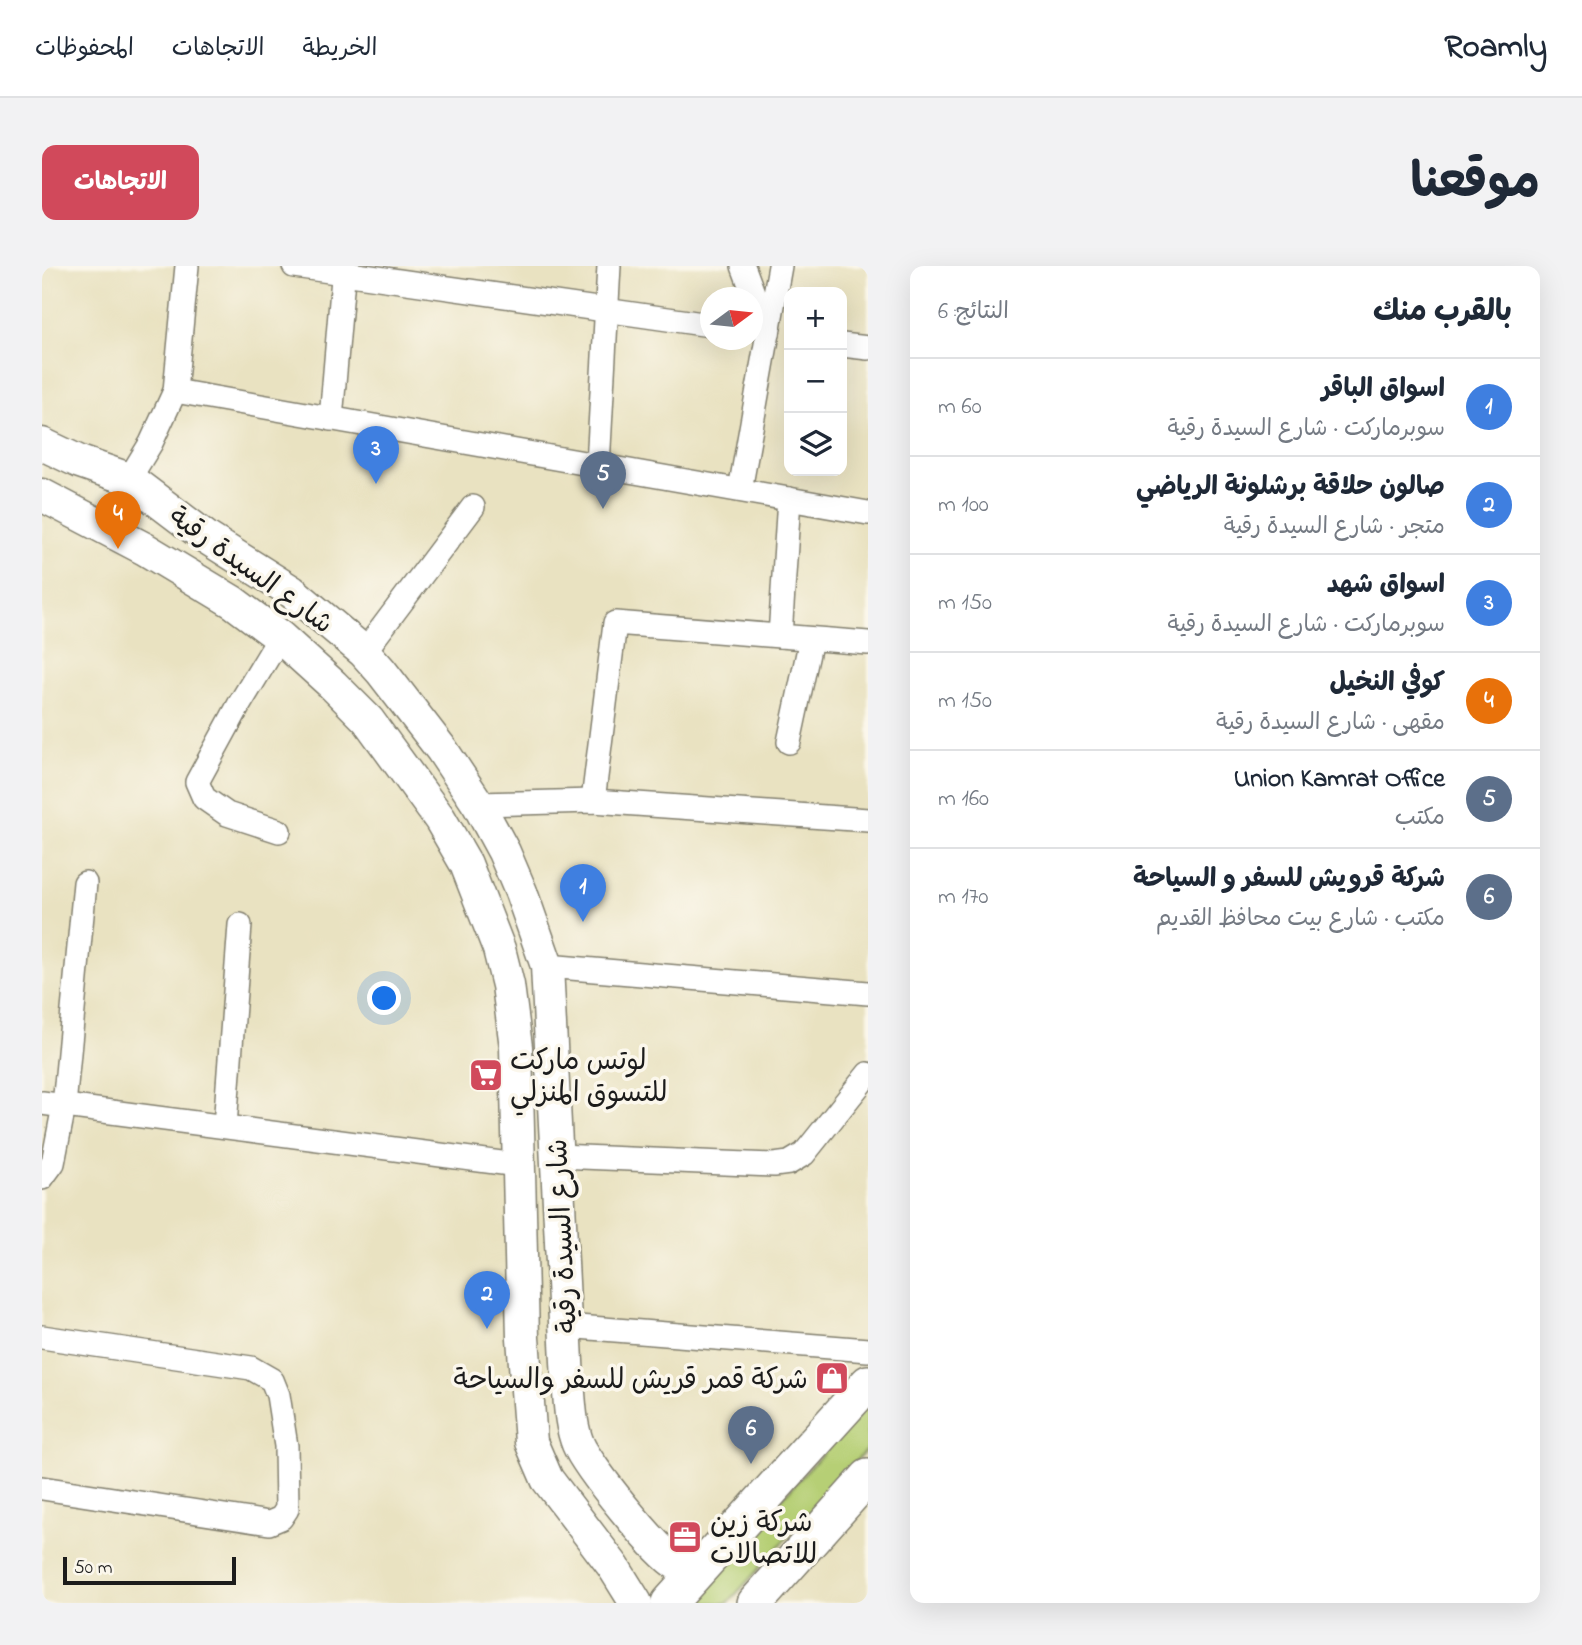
<!DOCTYPE html>
<html lang="ar">
<meta charset="utf-8">
<style>
:root{--surface:#fff;--page:#f2f2f3;--text:#1f2937;--muted:#747a83;--line:#e0e1e3;--accent:#d1495b}
body{margin:0;font-family:"Indie Flower","Playpen Sans Arabic",sans-serif;background:var(--page);color:var(--text);direction:rtl}
.controls{position:absolute;right:21px;top:21px;display:grid;overflow:hidden;border-radius:14px;box-shadow:0 7px 28px #0002}
.controls button{width:63px;height:63px;display:grid;place-items:center;padding:0;border:0;border-bottom:2px solid var(--line);background:var(--surface);color:var(--text);font:35px sans-serif}
.compass{position:absolute;left:658px;top:21px;width:63px;height:63px;border-radius:50%;background:var(--surface);box-shadow:0 7px 28px #0002;rotate:75deg}
.scale{position:absolute;left:21px;bottom:18px;width:173px;box-sizing:border-box;padding-left:7px;border:4px solid #1c1c1c;border-top:0;font-size:19px;line-height:24px;white-space:nowrap;color:#1c1c1c;-webkit-text-stroke:5px #fbf7ec;paint-order:stroke}
.you{position:absolute;left:343px;top:733px;width:24px;height:24px;margin:-18px;border:5px solid #fff;border-radius:50%;background:#1a73e8;box-shadow:0 0 0 10px #1a73e833}
.badge{display:grid;place-items:center;width:46px;height:46px;border-radius:50%;background:var(--accent);color:#fff;font-size:23px;font-weight:700}
.pin{position:absolute;translate:-50% -58px;filter:drop-shadow(0 2px 4px #0008)}
.pin::after{content:'';position:absolute;top:37px;width:24px;height:21px;background:inherit;clip-path:polygon(0 0,100% 0,50% 100%)}
.list{margin:0;padding:0;list-style:none}
h2{display:flex;justify-content:space-between;align-items:center;height:91px;margin:0;padding:0 28px;font-size:30px}
h2 small{font-size:23px;font-weight:400;color:var(--muted)}
.list li{display:grid;grid-template-columns:46px 1fr auto;gap:21px;align-items:center;box-sizing:border-box;height:98px;padding:0 28px;border-top:2px solid var(--line)}
.list b{display:block;font-size:26px;white-space:nowrap}
.list p{margin:0;font-size:23px;white-space:nowrap;color:var(--muted)}
.list em{font-size:23px;font-style:normal;color:var(--muted)}
.icon{flex:none;width:38px;height:38px;fill:none;stroke:currentColor;stroke-width:2;stroke-linecap:round;stroke-linejoin:round}
.map{position:relative;flex:none;width:826px;height:1337px;overflow:hidden;direction:ltr;border-radius:14px}
header{display:flex;align-items:center;gap:42px;box-sizing:border-box;height:98px;padding:0 35px;background:var(--surface);border-bottom:2px solid var(--line)}
header strong{font-size:33px}
nav{display:flex;gap:38px;margin-inline-start:auto;font-size:24px}
.intro{display:flex;align-items:center;justify-content:space-between;box-sizing:border-box;height:168px;padding:0 42px}
h1{margin:0;font-size:49px}
.button{padding:18px 32px;border-radius:14px;background:var(--accent);color:#fff;font-size:24px;font-weight:700}
main{display:flex;gap:42px;padding:0 42px}
aside{flex:1;background:var(--surface);border-radius:14px;box-shadow:0 7px 28px #0002}
.map>svg:first-child{display:block}
.green{fill:#b6cf75;stroke:#697648;stroke-width:2}
.lines{fill:none;stroke-linecap:round;stroke-linejoin:round}
.minor-casing{stroke:#827f6e;stroke-width:26}
.secondary-casing{stroke:#827f6e;stroke-width:35}
.primary-casing{stroke:#827f6e;stroke-width:38}
.minor{stroke:#fff;stroke-width:23}
.secondary{stroke:#fff;stroke-width:32}
.primary{stroke:#fff;stroke-width:35}
.labels{text-anchor:middle;stroke-width:7;stroke-linejoin:round;paint-order:stroke}
.street-label{font-size:28px;fill:#1c1c1c;stroke:#fbf7ec}
.poi-label{font-size:28px;fill:#1c1c1c;stroke:#fbf7ec;text-anchor:start}
</style>
<header>
<strong>Roamly</strong>
<nav><a>الخريطة</a><a>الاتجاهات</a><a>المحفوظات</a></nav>
</header>
<div class="intro"><h1>موقعنا</h1><a class="button">الاتجاهات</a></div>
<main>
<aside>
<h2>بالقرب منك<small>النتائج: 6</small></h2>
<ul class="list">
<li><span class="badge" style="background:#3f7fe0">1</span><div><b>اسواق الباقر</b><p>سوبرماركت · شارع السيدة رقية</p></div><em>60 m</em></li>
<li><span class="badge" style="background:#3f7fe0">2</span><div><b>صالون حلاقة برشلونة الرياضي</b><p>متجر · شارع السيدة رقية</p></div><em>100 m</em></li>
<li><span class="badge" style="background:#3f7fe0">3</span><div><b>اسواق شهد</b><p>سوبرماركت · شارع السيدة رقية</p></div><em>150 m</em></li>
<li><span class="badge" style="background:#e8710a">4</span><div><b>كوفي النخيل</b><p>مقهى · شارع السيدة رقية</p></div><em>150 m</em></li>
<li><span class="badge" style="background:#5c6f8a">5</span><div><b>Union Kamrat Office</b><p>مكتب</p></div><em>160 m</em></li>
<li><span class="badge" style="background:#5c6f8a">6</span><div><b>شركة قرويش للسفر و السياحة</b><p>مكتب · شارع بيت محافظ القديم</p></div><em>170 m</em></li>
</ul>
</aside>
<div class="map">
<svg width="826" height="1337" viewBox="0 0 826 1337">
<rect width="100%" height="100%" fill="#fbf7ec"/>
<filter id="ink" filterUnits="userSpaceOnUse"><feTurbulence type="fractalNoise" baseFrequency=".0143" numOctaves="2"/><feDisplacementMap in="SourceGraphic" scale="14" xChannelSelector="R" yChannelSelector="G"/><feConvolveMatrix kernelMatrix="1 2 1 2 8 2 1 2 1" color-interpolation-filters="sRGB"/></filter>
<filter id="wash" filterUnits="userSpaceOnUse"><feTurbulence type="fractalNoise" baseFrequency=".00686" numOctaves="4" result="noise"/><feDisplacementMap in="SourceGraphic" scale="28" xChannelSelector="R" yChannelSelector="G"/><feGaussianBlur stdDeviation="1.57" result="paint"/><feColorMatrix in="noise" values="0 0 0 0 0 0 0 0 0 0 0 0 0 0 0 0 0 1.4 0 .05"/><feComposite in="paint" operator="in"/></filter>
<g filter="url(#wash)">
<rect width="100%" height="100%" fill="#e9e2c1"/>
<!-- green -->
<polygon class="green" points="826,1137 826,1182 686,1337 646,1337"/>
</g>
<g filter="url(#ink)">
<g class="lines">
<!-- minor casing -->
<g class="minor-casing">
<g id="minor">
<polyline points="252,0 668,59"/>
<polyline points="701,0 726,67"/>
<polyline points="800,79 826,82"/>
<polyline points="133,125 826,247"/>
<polyline points="289,153 302,0"/>
<polyline points="556,199 567,0"/>
<polyline points="87,213 109,177 133,125 145,0"/>
<polyline points="698,224 738,0"/>
<polyline points="738,370 747,233"/>
<polyline points="322,386 431,241"/>
<polyline points="747,476 769,373"/>
<polyline points="551,535 573,357 826,377"/>
<polyline points="436,538 551,535 826,554"/>
<polyline points="237,565 185,548 162,532 155,516 197,439 238,371"/>
<polyline points="505,700 826,727"/>
<polyline points="0,837 476,899"/>
<polyline points="183,860 198,659"/>
<polyline points="516,890 732,899 747,897 762,888 826,808"/>
<polyline points="0,912 11,897 22,840 43,617"/>
<polyline points="523,1060 826,1084"/>
<polyline points="0,1071 209,1102 230,1114 236,1129 244,1180 245,1243 239,1252 227,1257 0,1222"/>
</g>
</g>
<!-- secondary casing -->
<g class="secondary-casing">
<g id="secondary">
<path d="M0 178 38 196 87 213 165 272 249 325 322 386 339 405 400 484 436 538 462 586 479 626 505 700 526 1115C528 1136 528 1158 536 1178 545 1200 615 1287 635 1298 642 1302 652 1299 661 1300"/>
<polyline points="0,229 103,283 191,336 238,371 291,419 326,454 398,553 424,598 457,683 466,719 474,781 481,1072 489,1176 505,1213 571,1300 594,1337"/>
</g>
</g>
<!-- primary casing -->
<g class="primary-casing">
<g id="primary">
<polyline points="627,1337 826,1117"/>
<polyline points="713,1337 826,1211"/>
</g>
</g>
<!-- minor -->
<use href="#minor" class="minor"/>
<!-- secondary -->
<use href="#secondary" class="secondary"/>
<!-- primary -->
<use href="#primary" class="primary"/>
</g>
</g>
<!-- icons -->
<defs>
<g id="supermarket-square" transform="scale(1.75)"><rect x="-9" y="-9" width="18" height="18" rx="4" fill="#d1495b" stroke="#fbf7ec"/><path d="M-6-5.5h2.5l.6 2H6L4.5 2H-2.5L-4.4-4H-6ZM-1.5 3.2a1.3 1.3 0 1 0 .1 0ZM3 3.2a1.3 1.3 0 1 0 .1 0Z" fill="#fff"/></g>
<g id="shop-square" transform="scale(1.75)"><rect x="-9" y="-9" width="18" height="18" rx="4" fill="#d1495b" stroke="#fbf7ec"/><path d="M-5-2.5h2.3a2.7 3.5 0 0 1 5.4 0H5L5.5 6h-11ZM-1.5-2.5h3a1.5 2.3 0 0 0-3 0Z" fill="#fff"/></g>
<g id="office-square" transform="scale(1.75)"><rect x="-9" y="-9" width="18" height="18" rx="4" fill="#d1495b" stroke="#fbf7ec"/><path d="M-6-3h4V-5.5h4V-3h4V5H-6ZM-1-4.5V-3h2v-1.5ZM-6 0V1H6V0Z" fill="#fff"/></g>
</defs>
<g fill-rule="evenodd">
<use href="#supermarket-square" x="444" y="809"/>
<use href="#shop-square" x="790" y="1112"/>
<use href="#office-square" x="643" y="1271"/>
</g>
<g class="labels">
<!-- street labels -->
<g class="street-label">
<text transform="translate(210 303) rotate(36)" y="10">شارع السيدة رقية</text>
<text transform="translate(519 970) rotate(-93)" y="10">شارع السيدة رقية</text>
</g>
<!-- poi labels -->
<g class="poi-label">
<text x="468" y="803">لوتس ماركت<tspan x="468" dy="32">للتسوق المنزلي</tspan></text>
<text x="766" y="1122" text-anchor="end">شركة قمر قريش للسفر والسياحة</text>
<text x="668" y="1265">شركة زين<tspan x="668" dy="32">للاتصالات</tspan></text>
</g>
</g>
</svg>
<div class="controls">
<button>+</button>
<button>−</button>
<button><svg class="icon" aria-label="layers" viewBox="0 0 24 24"><path d="M12 4l9 5-9 5-9-5zM3 14l9 5 9-5"/></svg></button>
</div>
<svg class="compass" viewBox="-18 -18 36 36"><path d="M0-13l5 13h-10z" fill="#e53935"/><path d="M0 13l5-13h-10z" fill="#747a83"/></svg>
<div class="scale">50 m</div>
<div class="you"></div>
<div class="pin badge" style="left:541px;top:656px;background:#3f7fe0">1</div>
<div class="pin badge" style="left:445px;top:1063px;background:#3f7fe0">2</div>
<div class="pin badge" style="left:334px;top:218px;background:#3f7fe0">3</div>
<div class="pin badge" style="left:76px;top:283px;background:#e8710a">4</div>
<div class="pin badge" style="left:561px;top:243px;background:#5c6f8a">5</div>
<div class="pin badge" style="left:709px;top:1198px;background:#5c6f8a">6</div>
</div>
</main>
